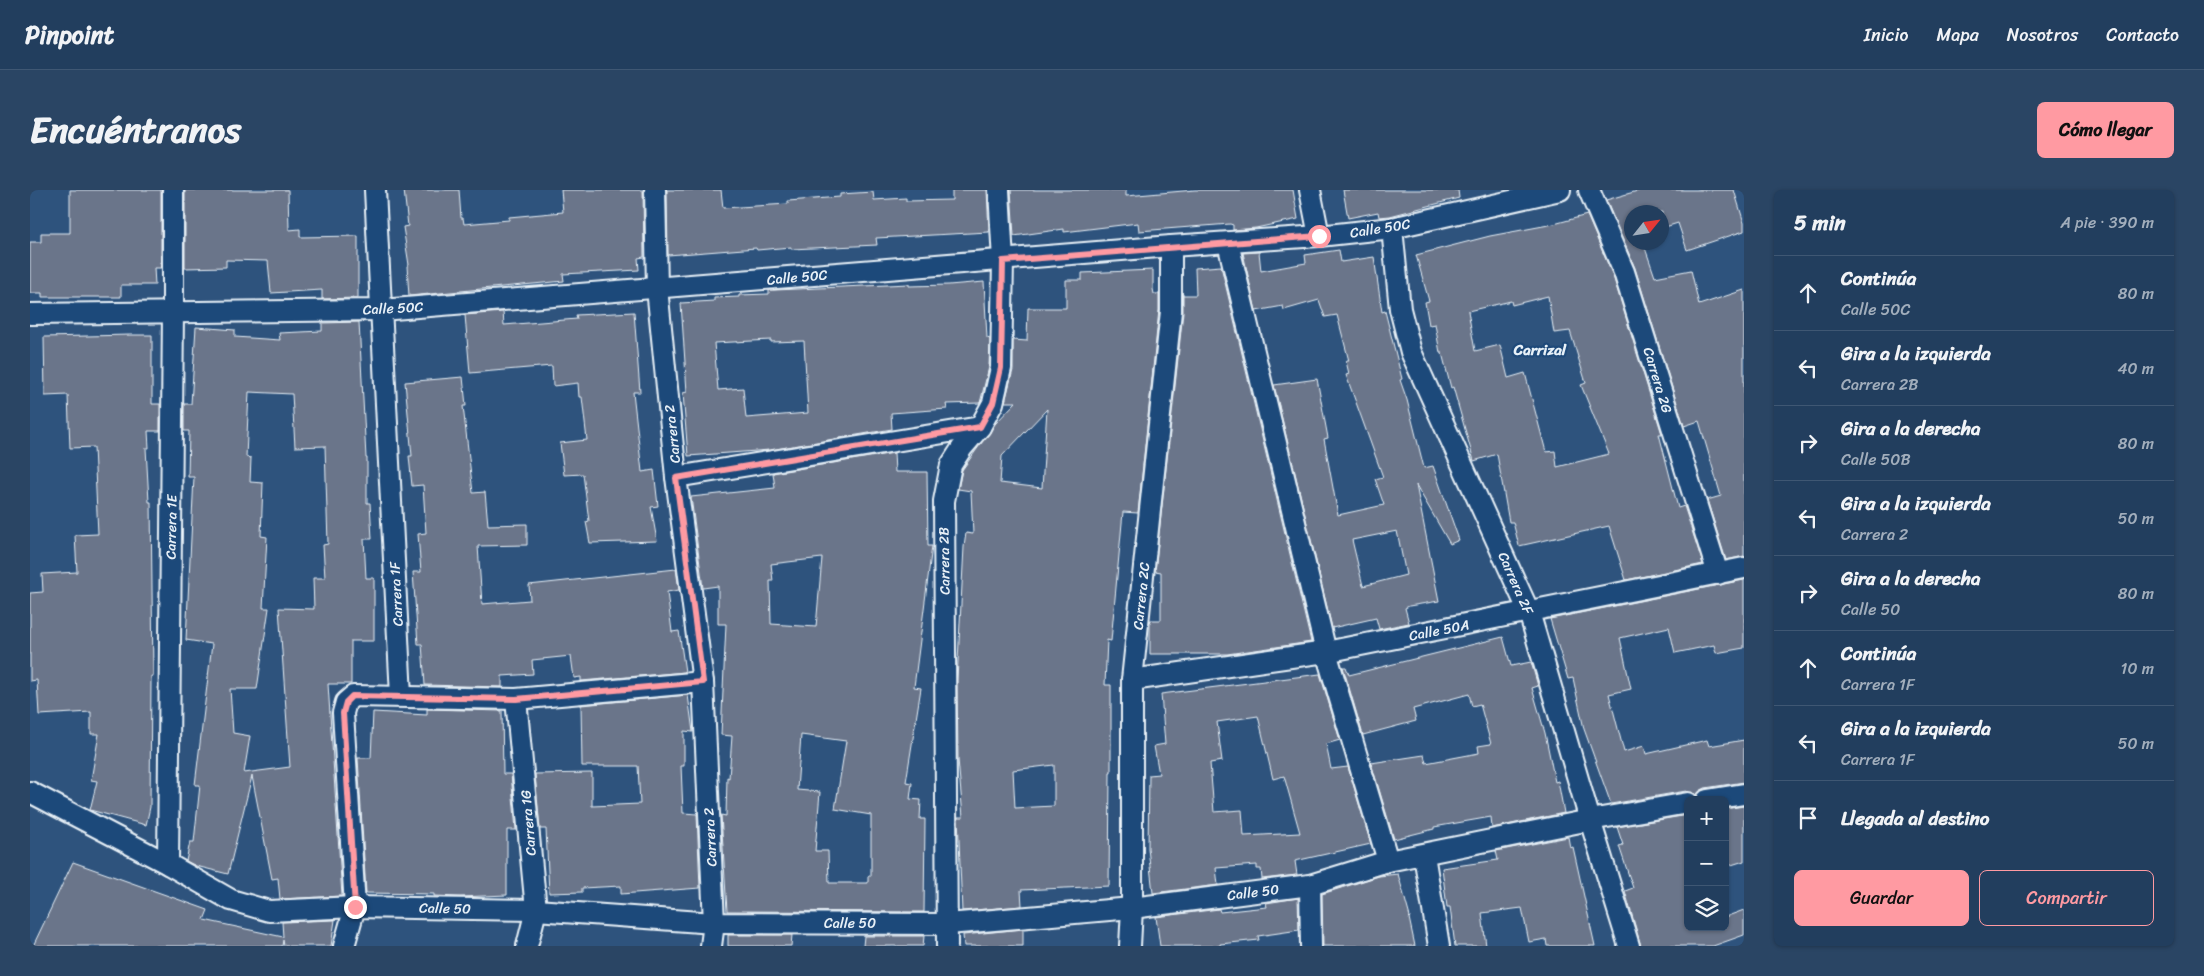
<!DOCTYPE html>
<html lang="es">
<meta charset="utf-8">
<style>
:root{--surface:#223e5e;--page:#2a4564;--text:#f1f3f6;--muted:#a2aebc;--line:#3f5773;--accent:#ff9aa2}
body{margin:0;font-family:Sriracha,sans-serif;background:var(--page);color:var(--text)}
.controls{position:absolute;right:15px;bottom:15px;display:grid;overflow:hidden;border-radius:8px;box-shadow:0 1px 4px #0004}
.controls button{width:45px;height:45px;display:grid;place-items:center;padding:0;border:0;border-bottom:1px solid var(--line);background:var(--surface);color:var(--text);font:25px sans-serif}
.compass{position:absolute;left:1594px;top:15px;width:45px;height:45px;border-radius:50%;background:var(--surface);box-shadow:0 1px 4px #0004;rotate:60deg}
.stop{position:absolute;width:15px;height:15px;margin:-11px;border:4px solid #ff9aa2;border-radius:50%;background:#fff}
.stop.end{background:#ff9aa2;border-color:#fff;box-shadow:0 1px 5px #0008}
.list{margin:0;padding:0;list-style:none}
h2{display:flex;justify-content:space-between;align-items:center;height:65px;margin:0;padding:0 20px;font-size:21px}
h2 small{font-size:16px;font-weight:400;color:var(--muted)}
.list li{display:grid;grid-template-columns:32px 1fr auto;gap:15px;align-items:center;box-sizing:border-box;height:75px;padding:0 20px;border-top:1px solid var(--line)}
.list b{display:block;font-size:19px;white-space:nowrap}
.list p{margin:0;font-size:16px;white-space:nowrap;color:var(--muted)}
.list em{font-size:16px;font-style:normal;color:var(--muted)}
.actions{display:flex;gap:10px;padding:15px 20px}
.actions a{flex:1;padding:11px 0;border:1px solid var(--accent);border-radius:8px;text-align:center;font-size:18px;color:var(--accent)}
.actions .main{background:var(--accent);color:#111}
.icon{flex:none;width:28px;height:28px;fill:none;stroke:currentColor;stroke-width:2;stroke-linecap:round;stroke-linejoin:round}
.map{position:relative;flex:none;width:1714px;height:756px;overflow:hidden;border-radius:8px}
header{display:flex;align-items:center;gap:30px;box-sizing:border-box;height:70px;padding:0 25px;background:var(--surface);border-bottom:1px solid var(--line)}
header strong{font-size:24px}
nav{display:flex;gap:28px;margin-inline-start:auto;font-size:18px}
.intro{display:flex;align-items:center;justify-content:space-between;box-sizing:border-box;height:120px;padding:0 30px}
h1{margin:0;font-size:35px}
.button{padding:12px 22px;border-radius:8px;background:var(--accent);color:#111;font-size:18px;font-weight:700}
main{display:flex;gap:30px;padding:0 30px}
aside{flex:1;background:var(--surface);border-radius:8px;box-shadow:0 1px 4px #0004}
.map>svg:first-child{display:block}
.building{fill:#6b758a;stroke:#e8f1f8;fill-rule:evenodd}
.lines{fill:none;stroke-linecap:round;stroke-linejoin:round}
.minor-casing{stroke:#e8f1f8;stroke-width:24}
.minor{stroke:#1f4a7a;stroke-width:20}
.route{stroke:#ff9aa2;stroke-width:6}
.labels{text-anchor:middle;stroke-width:4.5;stroke-linejoin:round;paint-order:stroke}
.street-label{font-size:14px;fill:#e8f1f8;stroke:#1f4a7a}
.neighbourhood-label{font-size:15px;font-weight:bold;fill:#e8f1f8;stroke:#1f4a7a}
</style>
<header>
<strong>Pinpoint</strong>
<nav><a>Inicio</a><a>Mapa</a><a>Nosotros</a><a>Contacto</a></nav>
</header>
<div class="intro"><h1>Encuéntranos</h1><a class="button">Cómo llegar</a></div>
<main>
<div class="map">
<svg width="1714" height="756" viewBox="0 0 1714 756">
<rect width="100%" height="100%" fill="#2e537d"/>
<filter id="ink" filterUnits="userSpaceOnUse"><feTurbulence type="fractalNoise" baseFrequency=".02" numOctaves="2"/><feDisplacementMap in="SourceGraphic" scale="10" xChannelSelector="R" yChannelSelector="G"/><feConvolveMatrix kernelMatrix="1 2 1 2 8 2 1 2 1" color-interpolation-filters="sRGB"/></filter>
<g filter="url(#ink)">
<!-- building -->
<g class="building">
<polygon points="40,0 131,0 131,78 124,78 125,95 91,95 91,107 12,107 12,103 0,103 0,52 11,52 11,43 40,43"/>
<polygon points="155,0 258,0 259,40 270,39 270,47 328,46 328,108 292,109 292,100 241,103 238,71 196,70 196,77 155,78"/>
<polygon points="374,0 429,0 431,28 433,28 434,34 479,30 479,27 533,22 531,0 613,0 614,67 608,68 609,80 533,84 534,91 379,106 377,76 379,75 373,37 378,36"/>
<polygon points="637,0 691,0 693,18 758,14 758,11 810,7 810,4 843,2 844,10 876,8 876,11 922,10 922,0 957,0 959,42 846,48 847,55 761,59 761,57 727,60 726,58 638,65"/>
<polygon points="981,0 1096,0 1096,6 1165,0 1263,0 1268,29 1226,38 1203,40 1203,35 1200,34 1109,41 1108,33 1034,42 1034,39 984,46"/>
<polygon points="1313,0 1428,0 1429,8 1360,26 1349,27 1348,22 1318,28"/>
<polygon points="1611,0 1704,0 1714,33 1714,41 1657,60 1648,33 1632,38 1632,22 1602,22 1602,52 1613,52 1625,87 1661,80 1669,115 1714,100 1714,366 1696,370 1677,310 1691,306 1669,231 1654,236 1605,78 1576,10"/>
<path d="M1557 25 1583 86 1632 244H1629L1648 318 1654 316 1673 374 1596 390 1579 336 1489 356 1483 332H1479L1467 264 1444 271 1423 197 1421 198 1412 163H1410L1405 134 1399 135 1395 112 1399 111 1386 65 1460 46 1524 34ZM1518 106 1524 143 1540 141 1556 193 1551 195 1579 264 1527 277 1525 261 1516 262 1495 183 1478 188 1470 155 1445 161 1438 121 1481 111 1482 115Z"/>
<path d="M1309 60 1311 72 1344 67 1352 122 1355 121 1372 189 1370 190 1377 210 1394 278 1403 276 1429 350 1420 354 1386 295 1409 411 1379 416 1375 418 1379 433 1349 439 1346 428 1302 438 1244 195 1287 189 1298 248 1294 249 1308 325 1354 315 1345 289 1353 287 1316 185 1319 184 1316 171H1319L1307 125 1295 127 1289 110 1254 120 1253 116 1226 121 1213 63 1229 62 1231 81 1276 73 1275 65ZM1367 341 1376 385 1333 396 1322 350Z"/>
<polygon points="1191,76 1281,452 1197,464 1120,464 1120,430 1131,430 1131,382 1125,381 1153,122 1153,105 1166,105 1165,78"/>
<path d="M1123 80V99L1124 104H1129V120L1108 323 1093 322 1081 451 1077 450 1075 495H1081V582H1080L1079 696 991 700 992 716 932 721 928 627H933L928 569 927 490 934 357 936 343 943 344 941 301 928 299 932 280 965 234 986 212H975L983 180V150L997 151 998 118H1036V90H1052V83ZM1017 219 1012 298 970 293 972 266ZM1024 575V616L985 618 983 580Z"/>
<path d="M954 92 957 148 960 149 959 177 950 213 916 214 917 219 861 223 862 239 740 260 658 266 653 203 657 202 651 113 684 111V108L709 107V105L739 104V100H745L879 94V96L919 95ZM741 150V152L774 151 778 223 716 228 713 198 688 200 684 153Z"/>
<polygon points="473,122 474,135 547,129 546,125 604,122 610,202 603,202 612,282 624,280 628,316 621,317 627,351 560,353 556,332 559,331 553,284 534,285 530,253 557,250 552,207 549,207 548,193 523,196 522,176 440,183 435,125"/>
<path d="M329 132 336 268H337V313H340L342 349H334L336 388H344V451H321V494H298L312 706 250 709 248 688 242 689 222 586 198 684 166 676 156 671 160 652H164L170 595H165L182 454 156 450 164 287H158L159 241H154V214H161L166 137 205 140V147L250 150 249 143 292 141V133ZM219 202 262 204 265 257 295 256 298 354 293 355 295 388H283L284 419 249 418 260 577 214 583 220 546 203 543 200 499H227L239 418H233L237 347 231 346 233 293 220 292 221 268 216 267Z"/>
<polygon points="100,145 122,145 122,214 130,214 130,241 118,241 119,258 116,258 119,312 121,312 123,486 121,486 120,617 116,635 60,620 67,591 61,590 69,544 61,544 61,522 9,525 7,490 0,491 0,403 13,402 12,384 47,382 45,345 68,344 64,257 40,258 38,205 15,206 14,147"/>
<polygon points="433,187 436,216 433,216 443,303 455,302 458,335 497,334 497,355 448,356 452,414 500,410 499,395 646,379 649,400 637,402 642,442 649,441 655,482 551,491 551,487 544,488 541,466 502,470 503,484 472,486 472,497 395,495 392,454 388,454 383,382 391,382 388,344 396,343 393,295 382,296 379,266 382,266 375,192"/>
<path d="M864 263 865 282H897L898 356H902L884 497 891 498 876 592 882 593 880 609 891 610 890 629H895L894 722 697 721 691 625 696 626 697 587 699 588 702 546 691 545 696 434H688V396L673 398 661 307 745 298 743 283ZM792 368 786 437 741 434 740 391H743L741 374ZM771 545 816 551 805 619 841 625V686H838V693H799L798 661H785L790 602 767 600Z"/>
<polygon points="1714,390 1714,458 1686,463 1684,455 1645,463 1639,437 1590,448 1601,499 1579,504 1594,562 1614,556 1616,564 1677,550 1679,556 1714,550 1714,592 1675,598 1666,605 1656,601 1581,614 1554,539 1543,488 1538,489 1520,429"/>
<polygon points="1473,447 1481,476 1501,472 1508,496 1502,498 1515,543 1525,592 1528,591 1534,623 1462,638 1461,627 1404,637 1404,639 1364,649 1341,573 1394,565 1396,573 1449,563 1448,556 1461,554 1450,514 1442,516 1439,504 1383,519 1386,531 1333,545 1313,477 1316,477 1319,485"/>
<path d="M1290 484 1310 550 1296 554 1301 579 1318 577 1341 654 1265 671 1267 685 1232 689 1231 679H1227V675L1186 678 1188 695 1123 703 1118 658 1119 585 1129 584 1124 556 1135 554 1131 504ZM1228 526 1243 589 1254 586 1270 643 1214 646 1212 620 1184 622 1180 573 1192 571 1187 532Z"/>
<polygon points="658,505 663,542 654,541 654,576 651,576 653,623 667,624 670,698 591,704 591,696 552,698 552,702 519,703 516,639 510,639 505,584 562,583 562,616 610,614 608,576 552,576 551,515"/>
<polygon points="397,519 472,521 473,584 481,584 486,640 477,640 477,705 430,707 404,706 404,704 336,703 328,568 341,568 343,522 397,525"/>
<polygon points="1714,616 1714,671 1695,677 1695,619"/>
<polygon points="1658,625 1658,740 1666,737 1695,737 1695,727 1714,720 1714,745 1683,756 1611,756 1595,701 1603,698 1589,656 1593,655 1587,637"/>
<polygon points="1538,647 1540,658 1543,657 1565,756 1517,756 1516,749 1499,752 1492,718 1452,723 1456,756 1425,756 1420,717 1417,717 1412,678 1468,670 1466,661"/>
<polygon points="43,672 178,720 174,730 253,747 252,732 305,730 301,756 254,756 253,750 252,756 3,756"/>
<polygon points="1368,684 1380,727 1379,728 1385,756 1293,756 1292,704 1349,686"/>
<polygon points="1268,708 1269,740 1228,746 1229,750 1190,754 1190,756 1130,756 1126,727 1189,719 1190,722 1237,717 1236,713"/>
<polygon points="993,739 993,756 934,756 933,745"/>
<polygon points="698,745 762,745 761,756 698,756"/>
<polygon points="834,746 894,746 893,756 833,756"/>
</g>
<g class="lines">
<!-- minor casing -->
<g class="minor-casing">
<g id="minor">
<polyline points="345,0 371,506"/>
<polyline points="625,0 627,98 646,287 673,492 684,733 681,756"/>
<polyline points="1280,0 1289,46"/>
<polyline points="1559,0 1594,82 1688,384"/>
<polyline points="1362,38 1370,119 1381,162 1499,422 1560,630 1599,756"/>
<polyline points="1198,53 1296,462 1358,671"/>
<polyline points="0,124 351,120 1141,56 1289,46 1362,38 1530,0"/>
<polyline points="646,287 950,237"/>
<polyline points="1102,490 1296,462 1714,378"/>
<polyline points="486,509 506,720 497,756"/>
<polyline points="0,602 138,674 201,710 239,721 325,717 506,720 684,733 918,734 1102,718 1280,695 1358,671 1560,630 1658,613"/>
<polyline points="1677,610 1714,604"/>
<polyline points="1394,665 1409,756"/>
<polyline points="138,674 143,121 143,0"/>
<polyline points="1280,695 1281,756"/>
<polyline points="314,756 325,717 313,523 316,512 323,506 486,509 673,492"/>
<polyline points="917,756 914,311 921,275 932,258 950,237 963,213 971,178 973,71 969,0"/>
<polyline points="1100,756 1102,718 1102,490 1141,121 1141,56"/>
</g>
</g>
<!-- minor -->
<use href="#minor" class="minor"/>
</g>
</g>
<g class="lines" filter="url(#ink)">
<!-- route -->
<polyline class="route" points="325,717 313,523 316,512 322,506 486,509 673,492 646,288 950,237 963,213 971,178 973,71 1289,46"/>
</g>
<g class="labels">
<!-- street labels -->
<g class="street-label">
<text transform="translate(1350 38) rotate(-9)" y="5">Calle 50C</text>
<text transform="translate(767 87) rotate(-5)" y="5">Calle 50C</text>
<text transform="translate(363 118) rotate(-3)" y="5">Calle 50C</text>
<text transform="translate(1628 190) rotate(73)" y="5">Carrera 2G</text>
<text transform="translate(642 244) rotate(-96)" y="5">Carrera 2</text>
<text transform="translate(141 337) rotate(-89)" y="5">Carrera 1E</text>
<text transform="translate(914 371) rotate(-91)" y="5">Carrera 2B</text>
<text transform="translate(1486 393) rotate(66)" y="5">Carrera 2F</text>
<text transform="translate(366 404) rotate(-93)" y="5">Carrera 1F</text>
<text transform="translate(1111 406) rotate(-84)" y="5">Carrera 2C</text>
<text transform="translate(1409 440) rotate(-11)" y="5">Calle 50A</text>
<text transform="translate(498 633) rotate(-95)" y="5">Carrera 1G</text>
<text transform="translate(680 647) rotate(-93)" y="5">Carrera 2</text>
<text transform="translate(1223 702) rotate(-7)" y="5">Calle 50</text>
<text transform="translate(415 718) rotate(1)" y="5">Calle 50</text>
<text x="820" y="738">Calle 50</text>
</g>
<!-- neighbourhood labels -->
<g class="neighbourhood-label">
<text x="1510" y="165">Carrizal</text>
</g>
</g>
</svg>
<div class="controls">
<button>+</button>
<button>−</button>
<button><svg class="icon" aria-label="layers" viewBox="0 0 24 24"><path d="M12 4l9 5-9 5-9-5zM3 14l9 5 9-5"/></svg></button>
</div>
<svg class="compass" viewBox="-18 -18 36 36"><path d="M0-13l5 13h-10z" fill="#e53935"/><path d="M0 13l5-13h-10z" fill="#a2aebc"/></svg>
<div class="stop" style="left:1289px;top:46px"></div>
<div class="stop end" style="left:325px;top:717px"></div>
</div>
<aside>
<h2>5 min<small>A pie · 390 m</small></h2>
<ul class="list">
<li><svg class="icon" aria-label="ahead" viewBox="0 0 24 24"><path d="M12 20V5M6 11l6-6 6 6"/></svg><div><b>Continúa</b><p>Calle 50C</p></div><em>80 m</em></li>
<li><svg class="icon" aria-label="left" viewBox="0 0 24 24"><path d="M17 20v-9H6M10 6l-5 5 5 5"/></svg><div><b>Gira a la izquierda</b><p>Carrera 2B</p></div><em>40 m</em></li>
<li><svg class="icon" aria-label="right" viewBox="0 0 24 24"><path d="M7 20v-9h11M14 6l5 5-5 5"/></svg><div><b>Gira a la derecha</b><p>Calle 50B</p></div><em>80 m</em></li>
<li><svg class="icon" aria-label="left" viewBox="0 0 24 24"><path d="M17 20v-9H6M10 6l-5 5 5 5"/></svg><div><b>Gira a la izquierda</b><p>Carrera 2</p></div><em>50 m</em></li>
<li><svg class="icon" aria-label="right" viewBox="0 0 24 24"><path d="M7 20v-9h11M14 6l5 5-5 5"/></svg><div><b>Gira a la derecha</b><p>Calle 50</p></div><em>80 m</em></li>
<li><svg class="icon" aria-label="ahead" viewBox="0 0 24 24"><path d="M12 20V5M6 11l6-6 6 6"/></svg><div><b>Continúa</b><p>Carrera 1F</p></div><em>10 m</em></li>
<li><svg class="icon" aria-label="left" viewBox="0 0 24 24"><path d="M17 20v-9H6M10 6l-5 5 5 5"/></svg><div><b>Gira a la izquierda</b><p>Carrera 1F</p></div><em>50 m</em></li>
<li><svg class="icon" aria-label="arrive" viewBox="0 0 24 24"><path d="M6 21V4h12l-3 4 3 4H6"/></svg><div><b>Llegada al destino</b></div></li>
</ul>
<div class="actions"><a class="main">Guardar</a><a>Compartir</a></div>
</aside>
</main>
